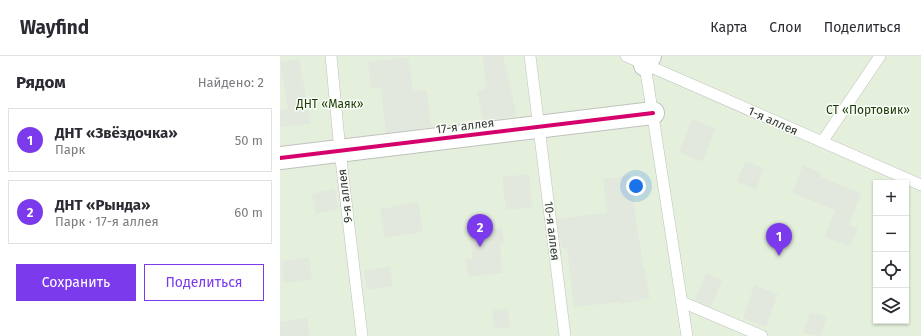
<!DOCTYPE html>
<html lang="ru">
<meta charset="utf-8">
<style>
:root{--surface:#fff;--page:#f2f2f3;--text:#2b2b33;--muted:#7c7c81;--line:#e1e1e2;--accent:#7c3aed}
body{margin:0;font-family:"Fira Sans",sans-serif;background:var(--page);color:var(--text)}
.controls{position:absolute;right:12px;bottom:12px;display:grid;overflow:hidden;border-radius:0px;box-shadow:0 1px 3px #0004}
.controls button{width:36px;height:36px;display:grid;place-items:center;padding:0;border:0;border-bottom:1px solid var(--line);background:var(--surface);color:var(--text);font:20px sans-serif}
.you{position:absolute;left:356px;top:130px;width:14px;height:14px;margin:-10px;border:3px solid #fff;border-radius:50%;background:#1a73e8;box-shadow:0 0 0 6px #1a73e833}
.badge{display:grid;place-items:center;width:26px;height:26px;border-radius:50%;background:var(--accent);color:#fff;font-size:13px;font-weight:700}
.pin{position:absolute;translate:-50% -33px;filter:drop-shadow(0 1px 2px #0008)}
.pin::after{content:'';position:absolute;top:21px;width:14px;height:12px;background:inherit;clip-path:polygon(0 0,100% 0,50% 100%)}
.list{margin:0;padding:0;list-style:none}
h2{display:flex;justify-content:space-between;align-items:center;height:52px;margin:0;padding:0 16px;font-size:17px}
h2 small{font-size:13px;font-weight:400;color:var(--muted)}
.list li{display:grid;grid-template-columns:26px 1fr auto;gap:12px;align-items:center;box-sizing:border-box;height:64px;margin:0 8px 8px;padding:0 8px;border:1px solid var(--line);border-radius:0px}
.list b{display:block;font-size:15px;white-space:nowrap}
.list p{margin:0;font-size:13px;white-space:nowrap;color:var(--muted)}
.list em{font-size:13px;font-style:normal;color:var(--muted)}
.actions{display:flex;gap:8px;padding:12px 16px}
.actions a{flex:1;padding:9px 0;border:1px solid var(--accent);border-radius:0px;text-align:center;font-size:14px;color:var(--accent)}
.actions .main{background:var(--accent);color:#fff}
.icon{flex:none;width:22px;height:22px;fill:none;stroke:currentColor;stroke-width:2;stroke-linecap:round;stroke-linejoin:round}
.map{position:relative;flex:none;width:641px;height:280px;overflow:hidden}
header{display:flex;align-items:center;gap:24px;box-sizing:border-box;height:56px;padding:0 20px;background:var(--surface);border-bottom:1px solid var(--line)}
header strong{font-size:19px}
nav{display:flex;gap:22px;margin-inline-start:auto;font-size:14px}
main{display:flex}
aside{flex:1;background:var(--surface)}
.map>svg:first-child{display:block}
.green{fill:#e4f0dc;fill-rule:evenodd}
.building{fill:#e2e8dd}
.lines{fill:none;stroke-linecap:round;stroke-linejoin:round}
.service-casing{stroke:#c0c1bf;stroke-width:12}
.minor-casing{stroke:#c0c1bf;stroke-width:24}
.service{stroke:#fefffe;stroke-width:11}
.minor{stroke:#fefffe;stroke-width:22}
.cycleway-casing{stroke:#f9fdf7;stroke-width:6}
.cycleway{stroke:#d6006c;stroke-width:4}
.labels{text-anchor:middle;stroke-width:3;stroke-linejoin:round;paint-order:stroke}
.park-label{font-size:12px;fill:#1d3905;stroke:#f9fdf7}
.street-label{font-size:12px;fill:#363735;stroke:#f9fdf7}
</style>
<header>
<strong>Wayfind</strong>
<nav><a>Карта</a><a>Слои</a><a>Поделиться</a></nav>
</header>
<main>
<aside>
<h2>Рядом<small>Найдено: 2</small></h2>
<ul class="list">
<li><span class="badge">1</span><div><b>ДНТ «Звёздочка»</b><p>Парк</p></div><em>50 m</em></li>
<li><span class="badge">2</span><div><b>ДНТ «Рында»</b><p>Парк · 17-я аллея</p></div><em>60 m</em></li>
</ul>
<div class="actions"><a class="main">Сохранить</a><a>Поделиться</a></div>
</aside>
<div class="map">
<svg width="641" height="280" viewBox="0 0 641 280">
<rect width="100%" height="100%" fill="#fafcf8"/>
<!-- green -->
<path class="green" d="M0 0H641V280H0ZM596 127H626V265H596Z"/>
<!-- building -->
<g class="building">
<polygon points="203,0 223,0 237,60 203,65 197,35 206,33"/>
<polygon points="129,1 133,35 147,34 151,71 106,77 101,32 91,33 88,6"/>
<polygon points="19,3 31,68 0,71 0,54 8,53 0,6"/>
<polygon points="412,63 436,72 422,106 399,96"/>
<polygon points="465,105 484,112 476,134 457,126"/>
<polygon points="523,109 542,117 540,121 581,137 569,169 578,172 570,191 545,181 555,154 512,137"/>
<polygon points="249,118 252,151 226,154 222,121"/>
<polygon points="350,119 363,211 364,211 370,242 340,248 340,246 294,251 287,192 281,192 277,163 327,157 323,123"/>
<polygon points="54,133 59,153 36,158 31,138"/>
<polygon points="138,146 143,176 105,182 100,153"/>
<polygon points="222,171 224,188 220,189 222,217 188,221 186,203 193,203 189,176"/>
<polygon points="29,201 32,223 4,227 1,205"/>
<polygon points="110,210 113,230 87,234 84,215"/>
<polygon points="426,217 442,224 431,251 415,244"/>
<polygon points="474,229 498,238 486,271 463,262"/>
<polygon points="228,253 230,271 214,273 212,255"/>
<polygon points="530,256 547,261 541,280 523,277"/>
<polygon points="27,262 30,280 0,280 0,266"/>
</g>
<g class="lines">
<!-- service casing -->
<g class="service-casing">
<g id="service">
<polyline points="51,0 60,95 82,280"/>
<polyline points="250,0 285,280"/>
<polyline points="346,0 641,129"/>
<polyline points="365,9 407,280"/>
<polyline points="542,86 600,0"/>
<polyline points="402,246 482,280"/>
</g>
</g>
<!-- minor casing -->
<g class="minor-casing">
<g id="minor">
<polyline points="365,9 370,0"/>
<polyline points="0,102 373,57"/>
</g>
</g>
<!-- service -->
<use href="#service" class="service"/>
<!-- minor -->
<use href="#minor" class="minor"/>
<!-- cycleway casing -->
<g class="cycleway-casing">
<polyline id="cycleway" points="0,102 373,57"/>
</g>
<!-- cycleway -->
<use href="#cycleway" class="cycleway"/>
</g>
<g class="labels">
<!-- park labels -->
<g class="park-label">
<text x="50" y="52">ДНТ «Маяк»</text>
<text x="588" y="58">СТ «Портовик»</text>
</g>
<!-- street labels -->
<g class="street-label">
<text transform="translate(493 65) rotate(24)" y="4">1-я аллея</text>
<text transform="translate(185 70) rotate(-7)" y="4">17-я аллея</text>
<text transform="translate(65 140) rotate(-97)" y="4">9-я аллея</text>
<text transform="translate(272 175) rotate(83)" y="4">10-я аллея</text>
</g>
</g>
</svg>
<div class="controls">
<button>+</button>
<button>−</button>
<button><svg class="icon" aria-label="locate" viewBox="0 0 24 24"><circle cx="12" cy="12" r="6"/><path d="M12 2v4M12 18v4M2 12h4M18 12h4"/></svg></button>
<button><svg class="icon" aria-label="layers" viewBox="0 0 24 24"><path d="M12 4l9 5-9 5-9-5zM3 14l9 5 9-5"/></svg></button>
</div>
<div class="you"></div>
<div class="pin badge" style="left:499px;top:200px">1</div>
<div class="pin badge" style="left:200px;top:191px">2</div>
</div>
</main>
